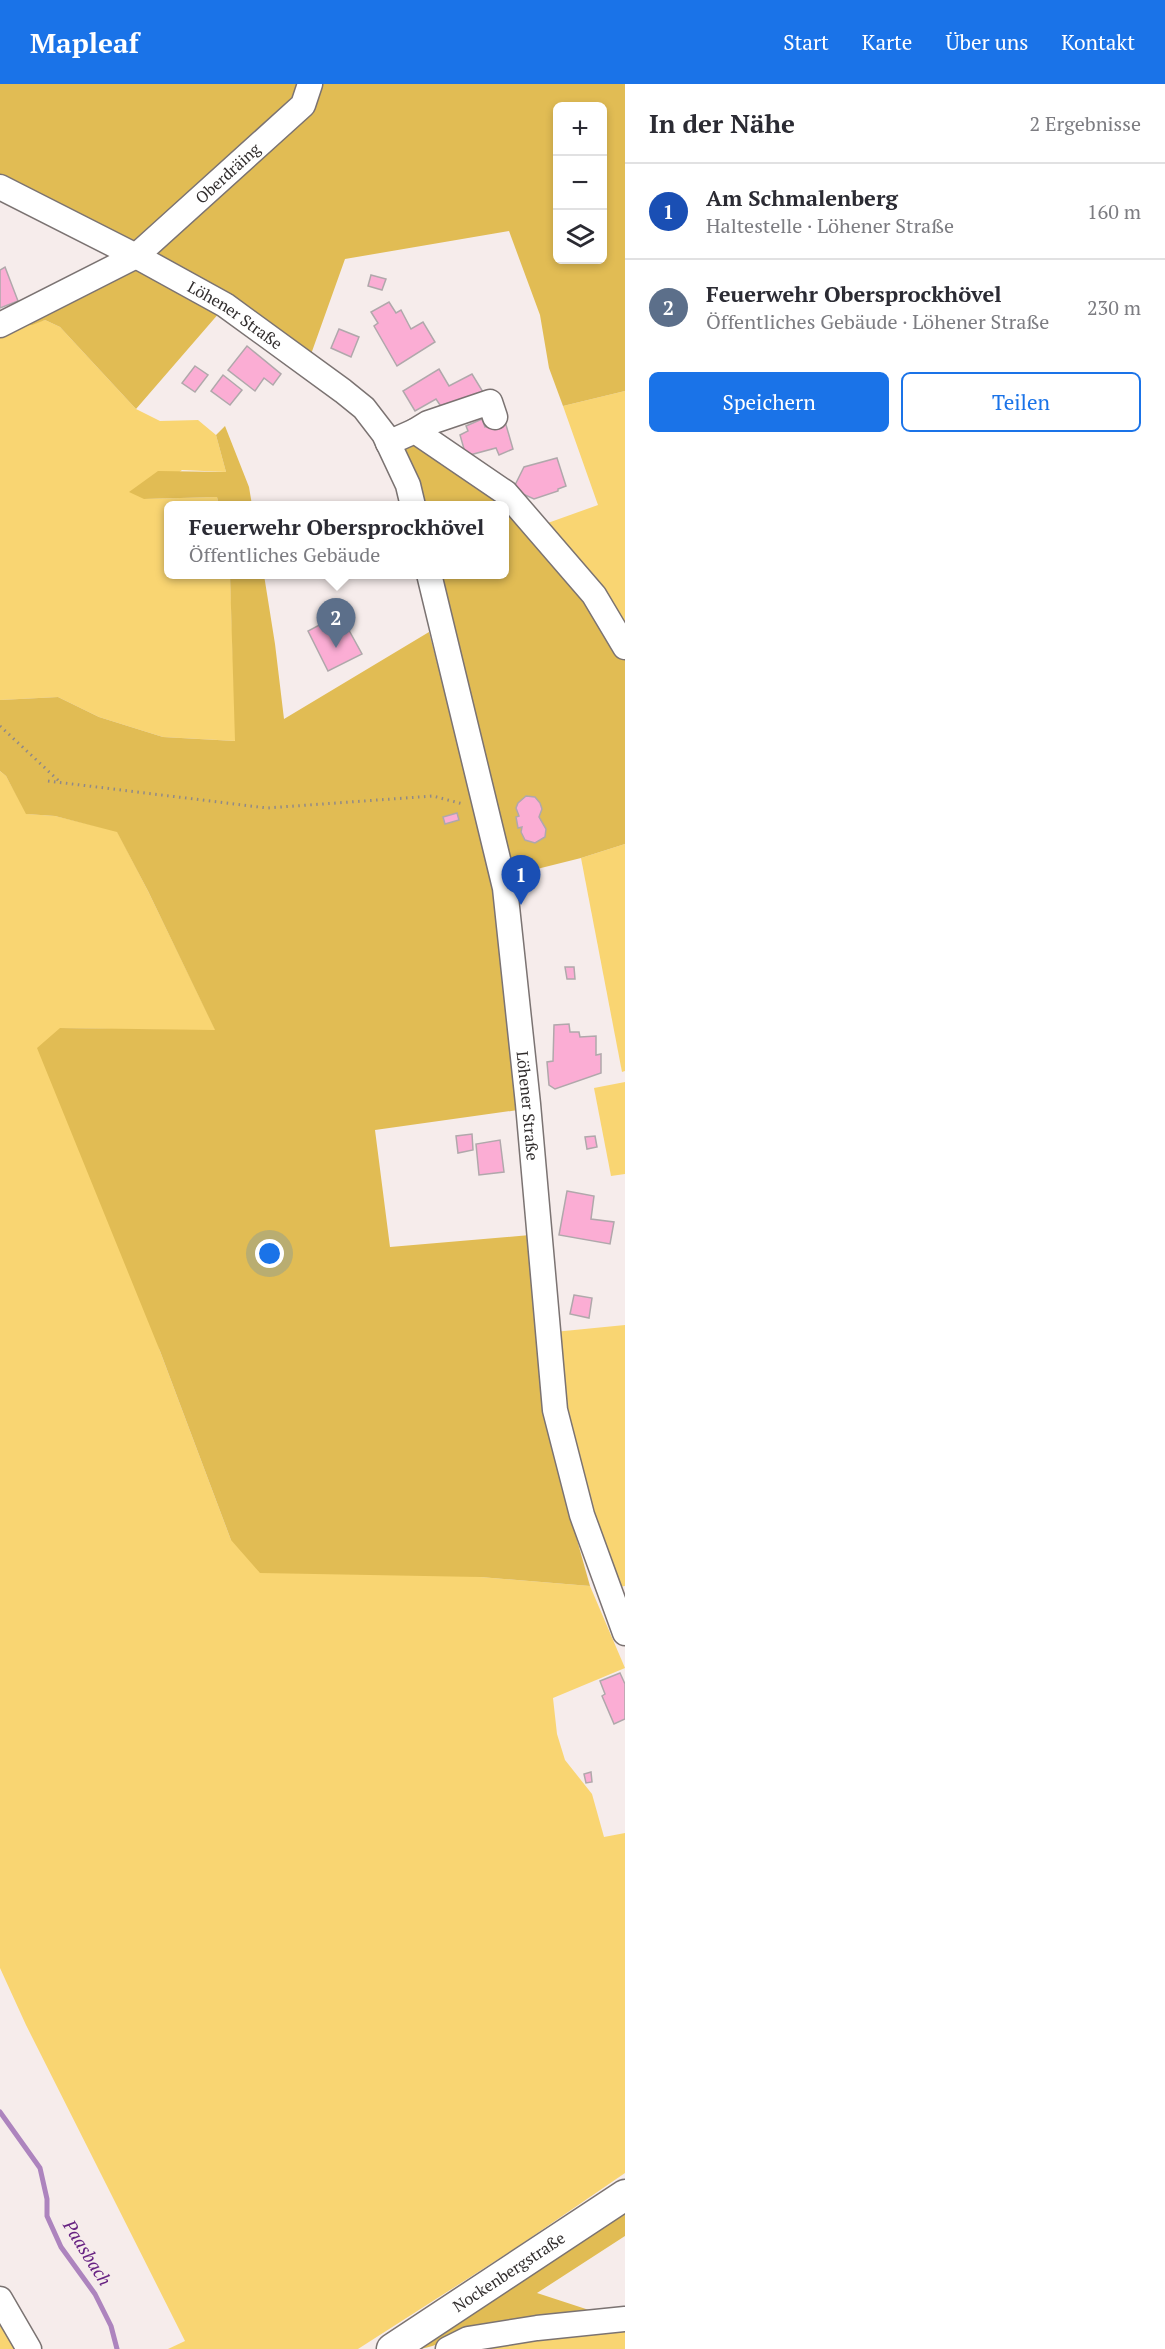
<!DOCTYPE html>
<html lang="de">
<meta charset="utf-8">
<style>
:root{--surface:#fff;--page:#f2f2f3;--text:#2b2b33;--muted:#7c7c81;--line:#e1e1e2;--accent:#1a73e8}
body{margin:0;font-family:"PT Serif",serif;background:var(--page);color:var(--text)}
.controls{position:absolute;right:18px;top:18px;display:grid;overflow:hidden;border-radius:9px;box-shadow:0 3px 9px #0003}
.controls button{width:54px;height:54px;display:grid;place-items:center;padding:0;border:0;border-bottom:2px solid var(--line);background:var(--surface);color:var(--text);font:30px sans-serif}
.you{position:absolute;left:270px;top:1170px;width:21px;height:21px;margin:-15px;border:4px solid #fff;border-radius:50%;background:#1a73e8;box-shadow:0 0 0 9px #1a73e833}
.badge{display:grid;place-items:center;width:39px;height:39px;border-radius:50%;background:var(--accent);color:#fff;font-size:20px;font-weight:700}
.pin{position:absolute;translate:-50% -50px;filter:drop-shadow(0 2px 3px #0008)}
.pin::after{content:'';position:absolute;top:32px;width:21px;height:18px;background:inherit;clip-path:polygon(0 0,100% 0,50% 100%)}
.popup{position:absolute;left:164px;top:417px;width:345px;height:78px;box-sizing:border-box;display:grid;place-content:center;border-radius:9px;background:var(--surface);filter:drop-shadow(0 2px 4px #0005);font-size:20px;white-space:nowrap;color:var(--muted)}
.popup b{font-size:22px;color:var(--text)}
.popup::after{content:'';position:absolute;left:50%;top:100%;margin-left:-12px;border:12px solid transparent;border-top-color:var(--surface)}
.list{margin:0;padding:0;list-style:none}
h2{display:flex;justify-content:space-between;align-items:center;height:78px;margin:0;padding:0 24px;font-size:26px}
h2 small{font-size:20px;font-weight:400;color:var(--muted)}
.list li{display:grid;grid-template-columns:39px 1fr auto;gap:18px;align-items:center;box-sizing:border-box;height:96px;padding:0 24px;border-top:2px solid var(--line)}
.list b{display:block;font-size:22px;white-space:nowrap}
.list p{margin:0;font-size:20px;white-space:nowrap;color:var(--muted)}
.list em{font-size:20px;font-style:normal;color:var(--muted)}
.actions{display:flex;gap:12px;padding:18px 24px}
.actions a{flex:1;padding:14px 0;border:2px solid var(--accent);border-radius:9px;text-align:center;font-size:21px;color:var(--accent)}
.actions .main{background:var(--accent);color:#fff}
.icon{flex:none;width:33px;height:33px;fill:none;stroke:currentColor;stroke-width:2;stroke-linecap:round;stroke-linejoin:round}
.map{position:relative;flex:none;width:625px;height:2265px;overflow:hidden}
header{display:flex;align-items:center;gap:36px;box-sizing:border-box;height:84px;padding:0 30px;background:var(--accent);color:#fff}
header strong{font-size:28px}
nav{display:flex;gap:33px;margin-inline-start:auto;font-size:21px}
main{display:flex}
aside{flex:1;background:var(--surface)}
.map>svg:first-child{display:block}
.green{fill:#f9d572}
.forest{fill:#e1bc54;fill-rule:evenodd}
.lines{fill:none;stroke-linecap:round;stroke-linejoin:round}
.stream{stroke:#ad84be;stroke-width:5}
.building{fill:#fbadd4;stroke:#b0a8ab;stroke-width:1.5}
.minor-casing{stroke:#7b7372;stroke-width:27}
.major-casing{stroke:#7b7372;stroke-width:33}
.path{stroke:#908988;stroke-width:3;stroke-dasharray:1.5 4.5;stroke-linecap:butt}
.minor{stroke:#fff;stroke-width:24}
.major{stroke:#fff;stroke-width:30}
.labels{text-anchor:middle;stroke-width:6;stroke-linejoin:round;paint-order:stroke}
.street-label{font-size:16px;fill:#312d2d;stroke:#f6eceb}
.water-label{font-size:18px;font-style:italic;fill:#682383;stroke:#f6eceb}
</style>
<header>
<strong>Mapleaf</strong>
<nav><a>Start</a><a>Karte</a><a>Über uns</a><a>Kontakt</a></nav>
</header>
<main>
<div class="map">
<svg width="625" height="2265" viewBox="0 0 625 2265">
<rect width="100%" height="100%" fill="#f6eceb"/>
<!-- green -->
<g class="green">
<polygon points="45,236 60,243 136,325 160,337 198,336 216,351 226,388 182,386 144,415 217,413 219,421 168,422 168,490 230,491 236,657 163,653 99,633 58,613 0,616 0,247"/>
<polygon points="625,307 625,543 545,440 598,421 563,322"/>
<polygon points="0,687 6,692 27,730 55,732 117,747 148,807 216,947 60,944 160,1267 231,1456 480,1493 590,1502 625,1584 553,1614 557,1650 565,1676 592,1710 604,1753 625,1749 625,2089 514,2165 358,2265 168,2265 185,2257 26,1941 0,1884"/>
<polygon points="625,760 625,987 622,988 581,774"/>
<polygon points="625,998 625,1090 611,1092 594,1004"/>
<polygon points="625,1241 625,1502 617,1503 590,1426 563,1324 554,1248"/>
<polygon points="0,2232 21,2265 0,2265"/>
<polygon points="625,2240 625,2265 460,2265"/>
</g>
<!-- forest -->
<g class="forest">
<path d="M0 0H625V307L563 322 549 284 540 231 509 147 345 175 310 273C277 246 243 219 206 197 144 159 75 130 9 98L0 90ZM558 22H602V176H558Z"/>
<polygon points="135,178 220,228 136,325 60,243 45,236 32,241 13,242"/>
<polygon points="225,342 249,403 252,421 219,421 217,413 144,415 129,408 158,387 226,388 216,351"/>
<polygon points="416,358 492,407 543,458 625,574 625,760 581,774 509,792 437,491 504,490 504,422 420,421 397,361"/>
<polygon points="230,491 264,491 275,560 284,635 429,548 494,797 518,1026 375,1046 390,1163 530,1151 572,1438 590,1502 480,1493 260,1489 231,1456 160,1267 37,964 60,944 215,946 148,807 117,748 55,732 26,730 6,692 0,687 0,616 58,613 99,633 163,653 235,657"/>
<path d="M625 2127V2152L537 2209 589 2226C550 2231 508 2234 469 2245 447 2252 439 2265 413 2265Z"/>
</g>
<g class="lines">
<!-- stream -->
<polyline class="stream" points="0,2028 40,2084 47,2115 47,2132 61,2163 95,2210 111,2242 117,2265"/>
</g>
<!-- building -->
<g class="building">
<polygon points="5,183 18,217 0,224 0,186"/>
<polygon points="371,191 386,195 382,206 368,202"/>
<polygon points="389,218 396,229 401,226 411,245 423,238 435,258 397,282 374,242 378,239 371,228"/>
<polygon points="339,245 359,253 351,273 331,264"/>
<polygon points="247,262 281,290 273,301 264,294 255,307 228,286"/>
<polygon points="195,282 208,291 195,308 182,299"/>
<polygon points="439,285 449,302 472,290 483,308 446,330 436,315 415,327 403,307"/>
<polygon points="223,291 242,306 230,321 211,307"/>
<polygon points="504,334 513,365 499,371 496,364 466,372 460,351 468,347 466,342 482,335 485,343"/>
<polygon points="557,374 566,402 558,405 558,407 534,415 516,407 515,401 524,383"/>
<polygon points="340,530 362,570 328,587 308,547"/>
<polygon points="526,712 535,713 540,719 542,725 539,733 546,745 545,753 535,759 525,756 521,748 522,743 518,744 516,733 519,732 516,724 518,719"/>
<polygon points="457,729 459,736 445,740 443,733"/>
<polygon points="565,883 574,883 575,895 567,895"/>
<polygon points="569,940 570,948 579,948 580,953 596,952 596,971 601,970 601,989 555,1005 549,1001 547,978 553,977 554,941"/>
<polygon points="472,1050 473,1066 458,1069 456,1052"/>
<polygon points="595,1052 597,1063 587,1065 585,1053"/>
<polygon points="500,1056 504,1088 479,1091 476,1060"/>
<polygon points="567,1107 594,1112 591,1135 614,1138 610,1160 559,1151"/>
<polygon points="574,1211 592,1214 589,1234 570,1230"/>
<polygon points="620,1589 625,1600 625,1635 614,1640 602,1612 605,1610 600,1597"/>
<polygon points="591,1688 592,1698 586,1699 584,1690"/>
</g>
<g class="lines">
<!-- minor casing -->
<g class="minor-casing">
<g id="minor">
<path id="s1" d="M0 103 136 172 225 221 343 307 364 324 384 350 408 401 413 422"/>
<path id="s2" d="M0 241 136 172 303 21 310 0"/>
<polyline points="415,347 428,339 490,318 495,333"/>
<polyline points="388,359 415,347 506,409 594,511 625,563"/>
<path id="s3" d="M429 490 505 804 528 1020 555 1326 582 1431 625 1549"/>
<polyline points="0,2215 29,2265"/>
<polyline points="448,2265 468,2255 537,2244 625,2235"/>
</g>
</g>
<!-- major casing -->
<g class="major-casing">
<g id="major">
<path id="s4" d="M392 2265 625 2111"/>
</g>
</g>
<!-- path -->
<g class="path">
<polyline points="0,642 60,698"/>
<polyline points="48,697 267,724 433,712 463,720"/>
</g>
<!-- minor -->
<use href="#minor" class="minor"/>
<!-- major -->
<use href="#major" class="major"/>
</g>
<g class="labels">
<!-- street labels -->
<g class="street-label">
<text dy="6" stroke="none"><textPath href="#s2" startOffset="276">Oberdräing</textPath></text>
<text dy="6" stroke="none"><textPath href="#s1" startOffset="268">Löhener Straße</textPath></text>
<text dy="6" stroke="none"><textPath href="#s3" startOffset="542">Löhener Straße</textPath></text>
<text dy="6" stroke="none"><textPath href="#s4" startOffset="140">Nockenbergstraße</textPath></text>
</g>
<!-- water labels -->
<g class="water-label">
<text transform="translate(87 2169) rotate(58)" y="6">Paasbach</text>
</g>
</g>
</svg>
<div class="controls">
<button>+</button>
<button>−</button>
<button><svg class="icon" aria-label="layers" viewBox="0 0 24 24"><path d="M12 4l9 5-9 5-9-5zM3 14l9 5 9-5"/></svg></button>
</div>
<div class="you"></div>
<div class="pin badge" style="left:521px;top:821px;background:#1a4fb4">1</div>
<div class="pin badge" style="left:336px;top:564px;background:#5c6f8a">2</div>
<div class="popup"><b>Feuerwehr Obersprockhövel</b>Öffentliches Gebäude</div>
</div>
<aside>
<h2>In der Nähe<small>2 Ergebnisse</small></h2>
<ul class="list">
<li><span class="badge" style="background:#1a4fb4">1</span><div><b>Am Schmalenberg</b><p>Haltestelle · Löhener Straße</p></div><em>160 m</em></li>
<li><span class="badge" style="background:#5c6f8a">2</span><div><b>Feuerwehr Obersprockhövel</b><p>Öffentliches Gebäude · Löhener Straße</p></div><em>230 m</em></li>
</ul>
<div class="actions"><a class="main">Speichern</a><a>Teilen</a></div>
</aside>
</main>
